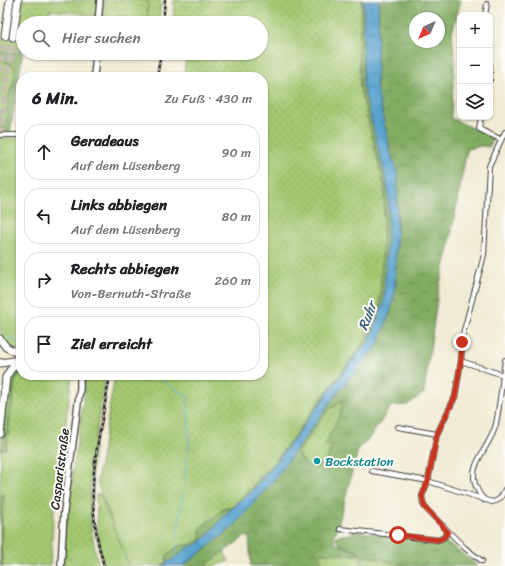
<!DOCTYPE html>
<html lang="de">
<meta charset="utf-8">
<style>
:root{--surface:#fff;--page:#f6f6f6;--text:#202124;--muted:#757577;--line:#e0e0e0}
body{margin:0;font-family:Sriracha,sans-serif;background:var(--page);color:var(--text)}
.controls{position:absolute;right:12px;top:12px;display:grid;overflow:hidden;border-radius:8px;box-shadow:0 1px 3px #0004}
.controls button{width:36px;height:36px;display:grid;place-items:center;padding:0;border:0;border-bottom:1px solid var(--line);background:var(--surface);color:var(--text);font:20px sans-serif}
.compass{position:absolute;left:409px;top:12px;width:36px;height:36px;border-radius:50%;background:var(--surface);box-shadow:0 1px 3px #0004;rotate:224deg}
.stop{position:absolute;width:12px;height:12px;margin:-9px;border:3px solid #c8321e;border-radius:50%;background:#fff}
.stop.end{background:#c8321e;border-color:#fff;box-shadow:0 1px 4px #0008}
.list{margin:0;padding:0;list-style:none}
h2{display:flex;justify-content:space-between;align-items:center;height:52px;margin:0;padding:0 16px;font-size:17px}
h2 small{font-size:13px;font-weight:400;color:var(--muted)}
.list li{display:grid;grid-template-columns:26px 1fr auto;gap:12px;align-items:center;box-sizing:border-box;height:56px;margin:0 8px 8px;padding:0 8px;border:1px solid var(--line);border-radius:16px}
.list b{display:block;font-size:15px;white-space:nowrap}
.list p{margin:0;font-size:13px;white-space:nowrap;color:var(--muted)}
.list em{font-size:13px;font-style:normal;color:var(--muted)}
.icon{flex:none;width:22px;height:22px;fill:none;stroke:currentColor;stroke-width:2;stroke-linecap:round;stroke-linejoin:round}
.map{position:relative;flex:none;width:505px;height:566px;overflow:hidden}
.search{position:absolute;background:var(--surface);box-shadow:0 1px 3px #0004;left:16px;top:16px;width:252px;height:44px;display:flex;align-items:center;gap:10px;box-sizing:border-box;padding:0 14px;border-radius:22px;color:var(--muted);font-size:15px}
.panel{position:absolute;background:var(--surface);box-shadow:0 1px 3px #0004;left:16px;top:72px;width:252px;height:308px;border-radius:16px}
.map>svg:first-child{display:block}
.grass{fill:url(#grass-dots);stroke:#607246}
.forest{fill:url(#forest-crowns);stroke:#4f643f;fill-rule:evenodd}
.garden{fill:#a3c770;stroke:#607246}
.water{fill:url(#water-ripples);stroke:#3a5f76}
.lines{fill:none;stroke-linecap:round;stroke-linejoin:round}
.stream{stroke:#58a2cf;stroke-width:1}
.highway-tunnel{stroke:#c6c2af;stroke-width:7;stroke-dasharray:7 3.5;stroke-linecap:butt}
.street-casing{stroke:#3c3b38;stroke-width:6}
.secondary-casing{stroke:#3c3b38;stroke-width:8}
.highway-casing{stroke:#3c3b38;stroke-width:9}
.street{stroke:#fff;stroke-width:4}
.secondary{stroke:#fff;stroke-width:5.5}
.highway{stroke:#fff;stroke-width:7}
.rail-casing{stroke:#1c1c1c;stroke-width:2.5}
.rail{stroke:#fdfcf7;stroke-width:1;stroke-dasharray:3;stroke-linecap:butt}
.route{stroke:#c8321e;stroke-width:5}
.culture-dot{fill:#0f9aa8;stroke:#fdfcf7;stroke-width:1.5}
.labels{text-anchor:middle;stroke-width:4;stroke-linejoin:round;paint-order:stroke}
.culture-label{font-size:13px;fill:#0d838f;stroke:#fdfcf7;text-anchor:start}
.street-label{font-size:13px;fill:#1c1c1c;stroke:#fdfcf7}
.water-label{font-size:14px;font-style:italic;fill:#3a5f76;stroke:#fdfcf7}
</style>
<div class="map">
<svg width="505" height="566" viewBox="0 0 505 566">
<defs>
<pattern id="grass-dots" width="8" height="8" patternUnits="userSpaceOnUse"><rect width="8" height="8" fill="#a3c770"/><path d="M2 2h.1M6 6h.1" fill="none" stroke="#8caa60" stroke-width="1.8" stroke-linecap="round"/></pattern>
<pattern id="forest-crowns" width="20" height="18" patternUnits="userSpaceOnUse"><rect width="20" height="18" fill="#82ac62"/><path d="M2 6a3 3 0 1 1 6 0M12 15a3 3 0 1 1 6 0" fill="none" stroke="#6a8b50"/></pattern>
<pattern id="water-ripples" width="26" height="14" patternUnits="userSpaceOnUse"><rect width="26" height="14" fill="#58a2cf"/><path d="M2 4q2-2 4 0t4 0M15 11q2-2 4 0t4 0" fill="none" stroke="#4883a7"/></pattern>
</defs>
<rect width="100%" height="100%" fill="#fdfcf7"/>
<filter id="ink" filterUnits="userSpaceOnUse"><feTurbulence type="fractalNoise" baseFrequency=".025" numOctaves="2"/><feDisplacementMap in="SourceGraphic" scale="8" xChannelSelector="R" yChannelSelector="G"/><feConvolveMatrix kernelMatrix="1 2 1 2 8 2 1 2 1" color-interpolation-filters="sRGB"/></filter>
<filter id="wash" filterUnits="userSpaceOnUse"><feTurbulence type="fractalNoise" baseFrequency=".012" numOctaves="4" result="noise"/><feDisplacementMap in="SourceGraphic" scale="16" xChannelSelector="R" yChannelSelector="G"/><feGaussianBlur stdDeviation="0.9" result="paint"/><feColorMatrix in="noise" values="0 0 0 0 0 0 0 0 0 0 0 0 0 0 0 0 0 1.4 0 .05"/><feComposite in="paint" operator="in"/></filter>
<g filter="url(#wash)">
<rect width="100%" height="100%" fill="#f0ebd4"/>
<!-- grass -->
<g class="grass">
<polygon points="23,0 98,0 97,16 52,10 48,11 45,23 23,23 23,47 19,49 0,50 0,37 18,39"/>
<polygon points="104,0 148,0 147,23 102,23"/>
<polygon points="174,0 362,0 359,50 360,88 385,188 380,307 366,339 277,459 233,507 223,509 200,530 201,539 194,544 181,546 167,554 166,563 161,566 126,566 127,561 97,483 115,375 263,375 263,77 184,77 186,53 261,53 261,23 173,22"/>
<polygon points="0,58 15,67 16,75 11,88 6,124 0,129"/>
<path d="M0 138H21V350C10 350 1 340 0 329Z"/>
<polygon points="19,373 21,373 21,375 72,375 54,511 50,566 2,566 1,530 4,495 0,495 1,449 6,449 15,381"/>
<path d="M85 375H106C96 440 80 501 99 566H63L67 511 83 403Z"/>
<polygon points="342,402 341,412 325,445 332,445 328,457 319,467 307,466 297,453 329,409"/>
<polygon points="363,555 409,566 363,566"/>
</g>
<!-- forest -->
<g class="forest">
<path d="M362 0H364L363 86 387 183 389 201 384 302 369 342 354 358 278 460 251 492 227 513 206 537 196 545 188 547 175 558 161 566 166 563C170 540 186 550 201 539L200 530 202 526 224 509 233 507 277 459 366 339 380 307 385 188 360 88 359 50Z"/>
<path d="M379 0H461L452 33 455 60 451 118 494 138 489 147 482 146 467 149 448 252 438 292 424 393 407 405 391 406 372 435 358 450 339 522V528C334 533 331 538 336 544L357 551 361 555 320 553 322 566H251L249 536 244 537 205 566H183L232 528 277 476 337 393 378 345 397 232 398 175 391 154 376 86ZM415 18H439V42H415ZM342 402 341 412 325 445H332L328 457 319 467 307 466 297 453 329 409Z"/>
<polygon points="23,50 10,133 0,133 0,129 6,124 8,97 14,83 15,68 0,58 0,52 15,52"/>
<polygon points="21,366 21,373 15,381 6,449 1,449 7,381 9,374"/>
<polygon points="0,495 4,495 1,530 2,566 0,566"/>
<polygon points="353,531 447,543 479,566 409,566 363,555 357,550 341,545 335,539 336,536 350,534"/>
</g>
<!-- garden -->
<g class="garden">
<polygon points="148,0 161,0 159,23 147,23"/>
<polygon points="96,494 100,494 127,561 126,566 104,566 98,540"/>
<polygon points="224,552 229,561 214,566 205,566"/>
<polygon points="320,553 361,555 361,566 322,566"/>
</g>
<!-- water -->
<polygon class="water" points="364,0 379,0 376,86 391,154 398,174 395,293 390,313 378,345 337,393 277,476 232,528 183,566 162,566 175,558 188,547 196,545 206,537 227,513 251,492 278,460 354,358 369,342 384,302 389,201 387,183 363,86"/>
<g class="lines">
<!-- stream -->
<g class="stream">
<polyline points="8,337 21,343"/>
<polyline points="153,375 188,397 189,443 177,540"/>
<polyline points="176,558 177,544"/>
</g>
</g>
</g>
<g filter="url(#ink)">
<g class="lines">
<!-- highway-tunnel -->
<g class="highway-tunnel">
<polyline points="0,72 5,36"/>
<polyline points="0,135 13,37"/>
</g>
<!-- street casing -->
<g class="street-casing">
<g id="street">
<polyline points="485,15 487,4"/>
<polyline points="490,65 490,80"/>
<polyline points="481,117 479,129 500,139"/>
<polyline points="0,135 21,135"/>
<polyline points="461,361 503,375"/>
<polyline points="398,427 437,434"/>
<path d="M372 471 428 481 492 502C500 501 502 496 505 489"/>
<path d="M484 500C458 468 489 453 496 424 500 403 502 381 505 360"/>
<polyline points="340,529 438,540 443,538 448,532"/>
<polyline points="482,561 465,548 428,511 423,504 422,496 428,481 437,434 455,397 461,361 463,334 484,255 489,166 505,132"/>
</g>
</g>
<!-- secondary casing -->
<g class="secondary-casing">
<g id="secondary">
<polyline points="98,23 100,0"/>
<polyline points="94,77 96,53"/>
<polyline points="61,566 64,511 80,388 80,375"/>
</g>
</g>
<!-- highway casing -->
<g class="highway-casing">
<g id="highway">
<polyline points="5,36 10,0"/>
<polyline points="13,37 18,0"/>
<polyline points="0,339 6,347 21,355"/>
<polyline points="0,363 21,360"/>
<polyline points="0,434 6,377 11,369 21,362"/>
</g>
</g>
<!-- street -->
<use href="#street" class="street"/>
<!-- secondary -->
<use href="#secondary" class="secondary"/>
<!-- highway -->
<use href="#highway" class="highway"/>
<!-- rail casing -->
<g class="rail-casing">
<g id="rail">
<polyline points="163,23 165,0"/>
<polyline points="157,77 161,53"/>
<path d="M104 566C98 545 94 524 93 503 91 464 104 413 110 375"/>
</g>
</g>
<!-- rail -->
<use href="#rail" class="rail"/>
</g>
</g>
<g class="lines" filter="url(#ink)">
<!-- route -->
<polyline class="route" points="398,535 438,540 443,538 448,532 424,506 422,496 428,481 437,434 455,397 461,361 462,342"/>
</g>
<!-- markers -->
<circle class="culture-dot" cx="317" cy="461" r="4"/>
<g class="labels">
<!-- culture labels -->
<g class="culture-label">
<text x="325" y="466">Bockstation</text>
</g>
<!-- street labels -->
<g class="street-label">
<text transform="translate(59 469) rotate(-83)" y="5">Casparistraße</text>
</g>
<!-- water labels -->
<g class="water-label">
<text transform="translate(367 316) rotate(-69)" y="5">Ruhr</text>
</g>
</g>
</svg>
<div class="controls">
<button>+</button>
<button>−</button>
<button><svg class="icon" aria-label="layers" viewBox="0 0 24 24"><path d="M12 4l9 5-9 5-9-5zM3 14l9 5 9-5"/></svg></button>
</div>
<svg class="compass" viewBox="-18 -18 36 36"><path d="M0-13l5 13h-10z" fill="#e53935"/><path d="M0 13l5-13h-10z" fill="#757577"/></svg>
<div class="stop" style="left:398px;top:535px"></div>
<div class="stop end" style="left:462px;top:342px"></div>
<div class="search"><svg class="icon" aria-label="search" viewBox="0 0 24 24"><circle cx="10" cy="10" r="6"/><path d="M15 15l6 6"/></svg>Hier suchen</div>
<section class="panel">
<h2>6 Min.<small>Zu Fuß · 430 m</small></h2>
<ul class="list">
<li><svg class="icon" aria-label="ahead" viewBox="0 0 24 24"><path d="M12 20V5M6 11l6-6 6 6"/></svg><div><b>Geradeaus</b><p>Auf dem Lüsenberg</p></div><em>90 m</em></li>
<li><svg class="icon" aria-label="left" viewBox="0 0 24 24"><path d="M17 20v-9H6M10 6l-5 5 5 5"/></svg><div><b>Links abbiegen</b><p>Auf dem Lüsenberg</p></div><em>80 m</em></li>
<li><svg class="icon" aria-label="right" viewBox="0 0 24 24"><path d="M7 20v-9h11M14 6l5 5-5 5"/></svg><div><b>Rechts abbiegen</b><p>Von-Bernuth-Straße</p></div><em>260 m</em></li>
<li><svg class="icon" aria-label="arrive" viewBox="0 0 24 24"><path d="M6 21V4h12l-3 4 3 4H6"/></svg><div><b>Ziel erreicht</b></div></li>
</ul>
</section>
</div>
